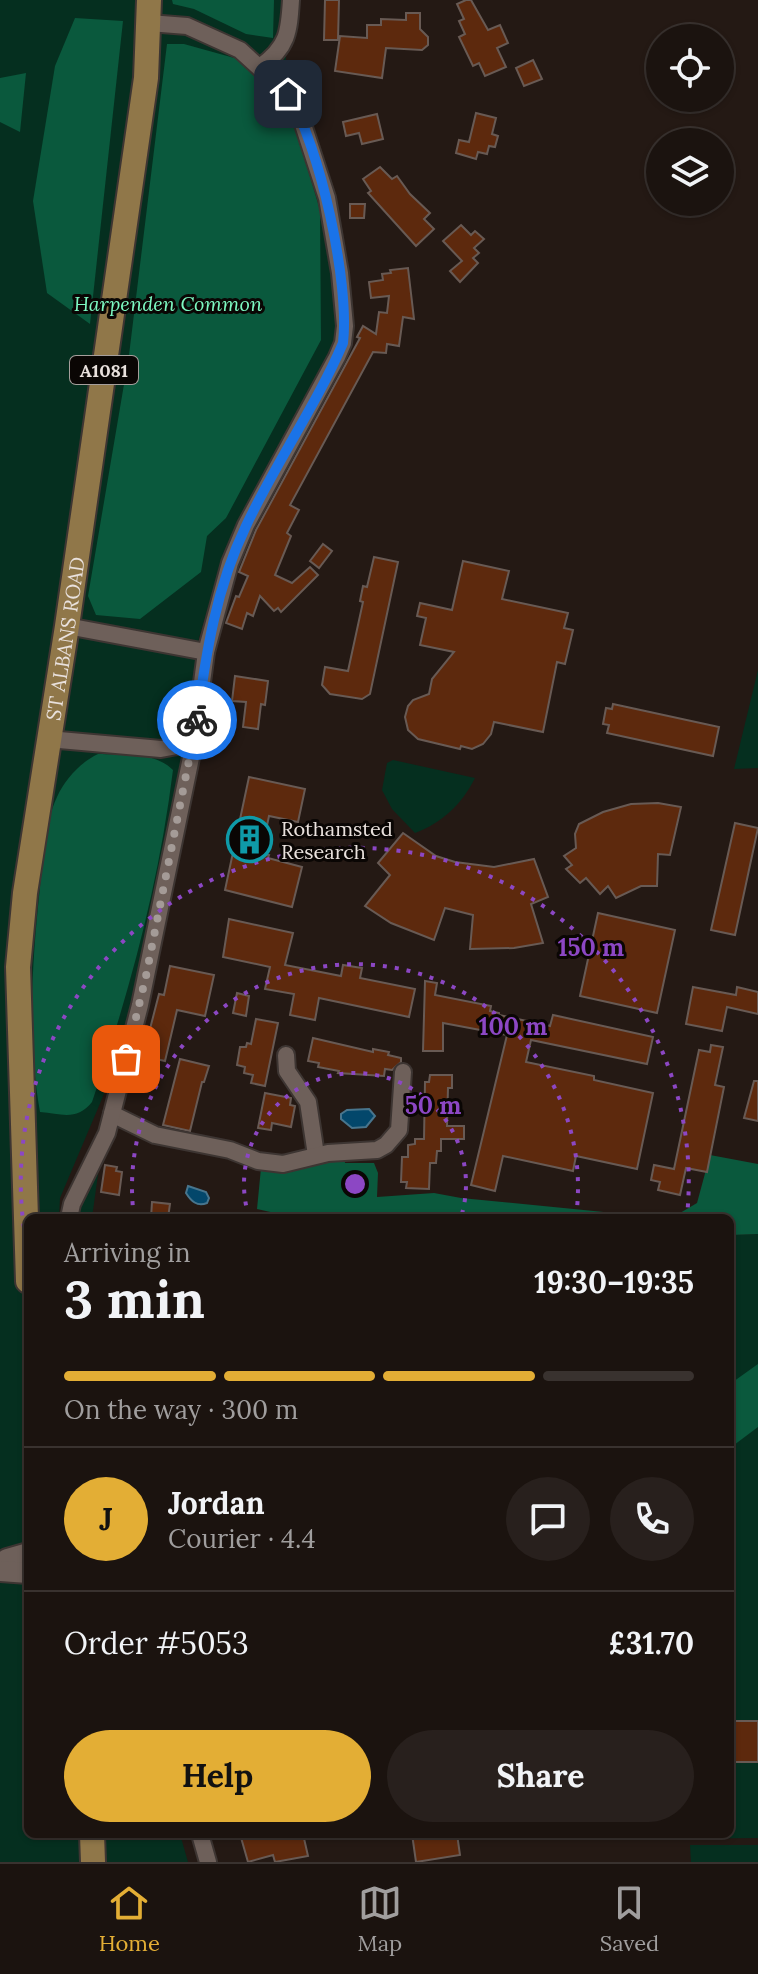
<!DOCTYPE html>
<meta charset="utf-8">
<style>
:root{--surface:#1b130f;--page:#28201d;--text:#f1f3f6;--muted:#a09e9e;--line:#39322f;--accent:#e3ae35}
body{margin:0;font-family:Lora,serif;background:var(--page);color:var(--text);height:100vh;display:flex;flex-direction:column;font-size:30px;white-space:nowrap}
*{box-sizing:border-box;margin:0}
p{font-size:26px;color:var(--muted)}
.icon{flex:none;width:44px;height:44px;fill:none;stroke:currentColor;stroke-width:2;stroke-linecap:round;stroke-linejoin:round}
.map{position:relative;flex:1;overflow:hidden}
.side{position:absolute;left:24px;top:1214px;width:710px;height:624px;display:flex;flex-direction:column;background:var(--surface);border-radius:12px;box-shadow:0 2px 6px #0004,0 0 0 2px var(--line)}
.side>*{flex:none}
.controls{position:absolute;left:646px;top:24px;display:grid;gap:16px}
.controls a{display:grid;place-items:center;width:88px;height:88px;border-radius:50%;background:var(--surface);box-shadow:0 2px 6px #0004,0 0 0 2px var(--line);font-size:40px}
.pin{position:absolute;display:grid;place-items:center;width:68px;height:68px;color:#fff;margin:-34px;border-radius:16px;box-shadow:0 4px 12px #0006}
.courier{position:absolute;display:grid;place-items:center;width:80px;height:80px;margin:-40px;border:6px solid #1a73e8;border-radius:50%;background:#fff;color:#222;box-shadow:0 2px 10px #0007}
.head em{font-style:normal;font-weight:700}
.head div{display:flex;flex-direction:column-reverse}
.head{display:flex;align-items:center;justify-content:space-between;height:136px;padding:0 40px}
h1{font-size:52px;font-weight:700;line-height:60px}
.bar{display:grid;grid-template-columns:repeat(4,1fr);gap:12px 8px;align-content:center;height:96px;padding:0 40px}
.bar i{height:10px;border-radius:6px;background:var(--line)}
.bar .current{background:var(--accent)}
.bar p{grid-column:span 4}
.line{display:flex;align-items:center;gap:20px;padding:0 40px;border-top:2px solid var(--line)}
.line div{flex:1}
.round{display:grid;place-items:center;flex:none;width:84px;height:84px;border-radius:42px;background:var(--page)}
.button{display:flex;gap:16px;margin-top:auto;padding:16px 40px}
.button a{flex:1;height:92px;border-radius:48px;background:var(--accent);color:#111;font-size:32px;font-weight:700;line-height:92px;text-align:center}
.button a+a{background:var(--page);color:var(--text)}
.tab-bar{display:flex;justify-content:space-around;align-items:center;height:112px;border-top:2px solid var(--line);background:var(--surface);font-size:22px;color:var(--muted)}
.tab-bar a{display:grid;justify-items:center;gap:4px}
.tab-bar .current{color:var(--accent)}
.map>svg:first-child{display:block}
.green{fill:#052f1f}
.forest{fill:#0a593d}
.water{fill:#03476b;stroke:#48758d;stroke-width:2}
.building{fill:#5d290d;stroke:#685a54;stroke-width:2}
.lines{fill:none;stroke-linecap:round;stroke-linejoin:round}
.minor-casing{stroke:#3d3532;stroke-width:20}
.tertiary-casing{stroke:#3d3532;stroke-width:24}
.primary-casing{stroke:#3d3532;stroke-width:28}
.minor{stroke:#6e605a;stroke-width:16}
.tertiary{stroke:#6e605a;stroke-width:20}
.primary{stroke:#907749;stroke-width:24}
.done{stroke:#a49b97;stroke-width:8;stroke-dasharray:0 14.4}
.route{stroke:#1a73e8;stroke-width:10}
.ring{fill:none;stroke:#8c47c4;stroke-width:4;stroke-dasharray:4 8}
.labels{text-anchor:middle;dominant-baseline:central;stroke-width:6;stroke-linejoin:round;paint-order:stroke}
.shield{fill:#0a0604;stroke:#a69f9c;stroke-width:2}
.shield-label{font-size:18px;font-weight:bold;fill:#e9e1dd}
.park-label{font-size:20px;font-style:italic;fill:#7df9c2;stroke:#0a0604}
.street-label{font-size:20px;fill:#e9e1dd;stroke:#0a0604}
.poi-label{font-size:20px;fill:#e9e1dd;stroke:#0a0604;text-anchor:start}
.centre{fill:#8c47c4;stroke:#0a0604;stroke-width:4}
.ring-label{font-size:24px;text-anchor:middle;font-weight:bold;fill:#8c47c4;stroke:#0a0604;stroke-width:6;stroke-linejoin:round;paint-order:stroke}
</style>
<div class="map">
<svg width="758" height="1862" viewBox="0 0 758 1862">
<rect width="100%" height="100%" fill="#241914"/>
<!-- green -->
<g class="green">
<polygon points="0,0 286,0 286,71 332,263 338,327 327,363 235,532 215,584 199,638 189,729 145,966 104,1094 60,1198 59,1218 28,1218 28,1834 180,1834 188,1862 0,1862"/>
<polygon points="758,670 758,768 734,769"/>
<path d="M393 760 475 778C462 804 442 823 415 833L392 809 382 790 387 763Z"/>
<polygon points="99,1167 92,1218 75,1218 76,1209"/>
<polygon points="758,1234 758,1838 537,1840 536,1834 730,1834 730,1235"/>
<polygon points="690,1845 758,1845 758,1862 691,1862"/>
</g>
<!-- forest -->
<g class="forest">
<polygon points="172,0 274,0 273,38 246,34 194,9 173,4"/>
<polygon points="75,18 123,21 90,324 47,293 33,201 55,66"/>
<polygon points="167,44 184,44 238,59 288,103 320,210 321,340 226,518 207,536 201,572 140,619 96,615 88,596 129,355"/>
<polygon points="26,73 20,132 0,122 0,78"/>
<path d="M98 754C123 755 154 751 173 770 159 884 129 994 92 1102 77 1121 62 1114 40 1112 27 1038 32 962 40 887 43 857 44 825 57 797 65 779 81 762 98 754Z"/>
<polygon points="710,1155 758,1164 758,1234 730,1235 730,1218 297,1218 257,1209 261,1168 344,1158 345,1163 374,1163 378,1173 377,1197 434,1193 461,1198 624,1214 680,1213 697,1203"/>
<polygon points="758,1364 758,1427 730,1448 730,1384"/>
</g>
<!-- water -->
<g class="water">
<polygon points="369,1109 375,1116 366,1127 352,1128 341,1119 341,1114 347,1110"/>
<path d="M188 1186 206 1192 209 1198 207 1203C197 1207 191 1201 186 1193Z"/>
</g>
<!-- building -->
<g class="building">
<polygon points="325,0 339,0 338,40 324,40"/>
<polygon points="466,0 471,0 488,30 500,25 508,43 497,48 506,67 485,76 479,63 473,66 459,37 465,34 459,21 464,19 457,4"/>
<polygon points="406,13 420,13 420,29 428,37 428,45 422,50 386,48 382,78 335,71 340,36 367,38 367,25 381,25 381,19 406,20"/>
<polygon points="533,60 542,79 524,86 516,68"/>
<polygon points="476,113 496,118 492,134 498,136 495,147 489,146 487,154 478,152 476,159 456,153 459,140 469,142"/>
<polygon points="377,114 383,139 362,144 359,133 346,136 343,122"/>
<polygon points="380,167 392,179 397,176 410,194 430,213 424,219 434,229 416,246 368,193 371,191 363,179"/>
<polygon points="350,204 365,204 364,218 350,218"/>
<polygon points="461,225 471,235 475,231 484,239 474,248 479,253 473,258 478,263 460,282 450,271 462,261 443,241"/>
<polygon points="408,268 414,319 403,317 399,346 387,344 386,353 373,352 290,505 299,510 287,533 291,536 275,575 292,583 310,567 318,575 281,612 278,608 274,611 260,596 253,616 247,613 242,629 226,623 236,596 239,597 248,576 239,572 256,530 360,338 357,337 363,326 376,334 379,312 387,313 389,296 371,298 369,282 383,280 382,274 391,273 390,270"/>
<polygon points="323,544 332,551 319,568 310,561"/>
<polygon points="374,557 398,562 370,694 362,699 330,694 322,685 325,667 348,671 363,602 360,601 363,586 367,587"/>
<polygon points="463,561 509,571 502,599 568,613 564,628 573,630 565,664 557,662 543,732 494,722 491,734 483,744 472,749 461,746 460,749 418,739 408,730 405,717 408,706 413,700 429,694 432,679 454,652 420,645 426,618 417,616 420,603 452,610"/>
<polygon points="235,676 268,681 265,705 261,704 258,729 243,727 246,702 232,701"/>
<polygon points="613,704 719,727 713,756 607,733 609,725 603,724 606,708 612,709"/>
<polygon points="249,777 305,789 298,822 269,816 261,854 269,855 268,858 302,867 292,907 225,890"/>
<polygon points="658,803 681,807 670,855 658,854 657,886 641,886 616,898 608,886 600,894 586,878 580,883 566,869 572,865 564,856 576,848 575,834 579,824 603,812 631,804"/>
<polygon points="735,823 758,828 735,935 711,930"/>
<polygon points="403,833 436,856 455,862 494,867 534,859 548,897 531,904 543,943 514,948 470,949 473,915 445,908 434,940 391,923 365,906 390,875 378,863"/>
<polygon points="598,913 675,930 657,1013 580,996"/>
<polygon points="229,919 293,933 285,965 341,976 343,965 362,968 360,978 415,989 409,1017 319,998 315,1020 290,1015 294,994 265,989 270,967 223,957"/>
<polygon points="170,966 214,975 205,1016 177,1010 165,1061 143,1056 159,994 164,995"/>
<polygon points="425,981 437,983 435,995 491,1006 490,1011 499,1013 499,1015 550,1026 553,1015 653,1037 647,1064 531,1040 526,1062 594,1076 594,1080 653,1093 637,1169 576,1156 573,1171 503,1156 495,1191 471,1185 507,1035 443,1023 443,1051 423,1051"/>
<polygon points="693,987 736,995 737,987 758,992 758,1014 727,1007 722,1031 686,1024"/>
<polygon points="237,993 249,996 246,1016 233,1013"/>
<polygon points="256,1019 278,1023 265,1086 251,1083 253,1075 244,1073 245,1067 237,1065 240,1047 246,1047 247,1043 251,1044"/>
<polygon points="313,1038 373,1052 373,1049 389,1052 388,1055 401,1058 401,1062 392,1070 385,1069 384,1076 338,1073 339,1071 318,1067 319,1063 308,1061"/>
<polygon points="711,1045 723,1047 715,1085 724,1087 707,1172 686,1168 680,1195 658,1190 660,1182 651,1180 654,1165 674,1169 699,1050 710,1052"/>
<polygon points="180,1059 209,1066 204,1082 202,1082 190,1131 163,1125"/>
<polygon points="430,1075 452,1075 452,1088 448,1088 447,1126 464,1126 464,1139 441,1139 441,1151 437,1151 436,1163 430,1163 429,1189 406,1188 407,1182 401,1182 402,1157 408,1157 408,1145 415,1144 415,1139 424,1139 425,1082 429,1082"/>
<polygon points="754,1081 758,1081 758,1121 744,1118"/>
<polygon points="265,1093 291,1098 290,1105 295,1106 291,1127 272,1123 271,1130 258,1128"/>
<polygon points="105,1165 117,1167 116,1171 122,1172 119,1195 101,1192"/>
<polygon points="152,1202 170,1204 168,1218 151,1218"/>
<rect x="730" y="1721" width="28" height="41"/>
<polygon points="240,1834 303,1834 308,1856 275,1862 273,1855 248,1862"/>
<polygon points="412,1834 457,1834 460,1855 416,1862"/>
</g>
<g class="lines">
<defs>
<g id="minor">
<path d="M260 67C288 47 289 32 291 0"/>
<polyline points="67,626 206,652"/>
<polyline points="48,739 161,749 194,743"/>
<polyline points="286,1055 287,1071 308,1102 316,1155"/>
<polyline points="112,1114 155,1135 230,1150 258,1161 283,1164 328,1153 377,1150 386,1145 399,1130 403,1072"/>
<polyline points="69,1218 72,1204 107,1133 140,1005 194,743 206,652 230,563 246,525 337,357 343,343 345,326 340,273 327,198 298,109 288,94 240,50 187,26 149,23"/>
<polyline points="200,1834 208,1862"/>
</g>
<g id="tertiary">
<polyline points="0,1567 7,1559 28,1553"/>
<polyline points="0,1571 28,1573"/>
</g>
<g id="primary">
<path id="s1" d="M28 1281 18 967 25 893 67 626 146 78 149 0"/>
<polyline points="92,1834 93,1862"/>
</g>
</defs>
<!-- minor casing -->
<use href="#minor" class="minor-casing"/>
<!-- tertiary casing -->
<use href="#tertiary" class="tertiary-casing"/>
<!-- primary casing -->
<use href="#primary" class="primary-casing"/>
<!-- minor -->
<use href="#minor" class="minor"/>
<!-- tertiary -->
<use href="#tertiary" class="tertiary"/>
<!-- primary -->
<use href="#primary" class="primary"/>
</g>
<g class="lines">
<!-- done -->
<polyline class="done" points="126,1059 146,976 197,720"/>
<!-- route -->
<path class="route" d="M197 720C206 653 216 588 246 526 275 464 316 406 343 343 350 283 320 146 288 94"/>
</g>
<!-- distance rings -->
<g class="ring">
<path d="M249 1217A111 111 0 1 1 461 1217"/>
<path d="M134 1217A223 223 0 1 1 576 1217"/>
<path d="M28 1251A334 334 0 1 1 687 1216"/>
</g>
<!-- icons -->
<defs>
<symbol id="building-ring" viewBox="-11 -11 22 22"><circle r="9.5" fill="#0a0604" stroke="#0f9aa8" stroke-width="1.5"/><path d="M-4-6H4V6H1V3H-1V6H-4ZM-2.5-4.3h1.7v1.8h-1.7ZM.8-4.3h1.7v1.8H.8ZM-2.5-1h1.7V.8h-1.7ZM.8-1h1.7V.8H.8Z" fill="#0f9aa8"/></symbol>
</defs>
<g fill-rule="evenodd">
<use href="#building-ring" x="224" y="814" width="51" height="51"/>
</g>
<g class="labels">
<!-- shield labels -->
<rect class="shield" x="70" y="356" width="68" height="28" rx="6"/>
<g class="shield-label">
<text x="104" y="370">A1081</text>
</g>
<!-- park labels -->
<g class="park-label">
<text x="168" y="303">Harpenden Common</text>
</g>
<!-- street labels -->
<g class="street-label">
<text stroke="none"><textPath href="#s1" startOffset="646">ST ALBANS ROAD</textPath></text>
</g>
<!-- poi labels -->
<g class="poi-label">
<text x="281" y="828">Rothamsted<tspan x="281" dy="23">Research</tspan></text>
</g>
</g>
<circle cx="355" cy="1184" r="12" class="centre"/>
<g class="ring-label">
<text x="591" y="956">150 m</text>
<text x="513" y="1035">100 m</text>
<text x="433" y="1114">50 m</text>
</g>
</svg>
<div class="controls">
<a><svg class="icon" aria-label="locate" viewBox="0 0 24 24"><circle cx="12" cy="12" r="6"/><path d="M12 2v4M12 18v4M2 12h4M18 12h4"/></svg></a>
<a><svg class="icon" aria-label="layers" viewBox="0 0 24 24"><path d="M12 4l9 5-9 5-9-5zM3 14l9 5 9-5"/></svg></a>
</div>
<div class="pin" style="left:126px;top:1059px;background:#ea580c"><svg class="icon" aria-label="bag" viewBox="0 0 24 24"><path d="M5 8h14l-1 12H6zM9 8a3 3 0 0 1 6 0"/></svg></div>
<div class="pin" style="left:288px;top:94px;background:#1f2937"><svg class="icon" aria-label="home" viewBox="0 0 24 24"><path d="M3 11l9-7 9 7M6 9v11h12V9"/></svg></div>
<div class="courier" style="left:197px;top:720px"><svg class="icon" aria-label="bike" viewBox="0 0 24 24"><circle cx="6" cy="16" r="4"/><circle cx="18" cy="16" r="4"/><path d="M6 16l4-8h5l3 8M10 8l3 8H6M13 5h3"/></svg></div>
<section class="side">
<div class="head"><div><h1>3 min</h1><p>Arriving in</p></div><em>19:30–19:35</em></div>
<div class="bar"><i class="current"></i><i class="current"></i><i class="current"></i><i></i><p>On the way · 300 m</p></div>
<div class="line" style="height:144px"><b class="round" style="background:var(--accent);color:#111">J</b><div><b>Jordan</b><p>Courier · 4.4</p></div><a class="round"><svg class="icon" aria-label="chat" viewBox="0 0 24 24"><path d="M4 5h16v11H9l-5 4z"/></svg></a><a class="round"><svg class="icon" aria-label="phone" viewBox="0 0 24 24"><path d="M5 4h4l2 5-3 2q2 4 5 5l2-3 5 2v4C11 20 4 13 5 4z"/></svg></a></div>
<div class="line" style="height:104px"><div>Order #5053</div><b>£31.70</b></div>
<div class="button"><a>Help</a><a>Share</a></div>
</section>
</div>
<nav class="tab-bar">
<a class="current"><svg class="icon" aria-label="home" viewBox="0 0 24 24"><path d="M3 11l9-7 9 7M6 9v11h12V9"/></svg>Home</a>
<a><svg class="icon" aria-label="map" viewBox="0 0 24 24"><path d="M3 6l6-2 6 2 6-2v14l-6 2-6-2-6 2zM9 4v14M15 6v14"/></svg>Map</a>
<a><svg class="icon" aria-label="saved" viewBox="0 0 24 24"><path d="M7 4h10v16l-5-4-5 4z"/></svg>Saved</a>
</nav>
